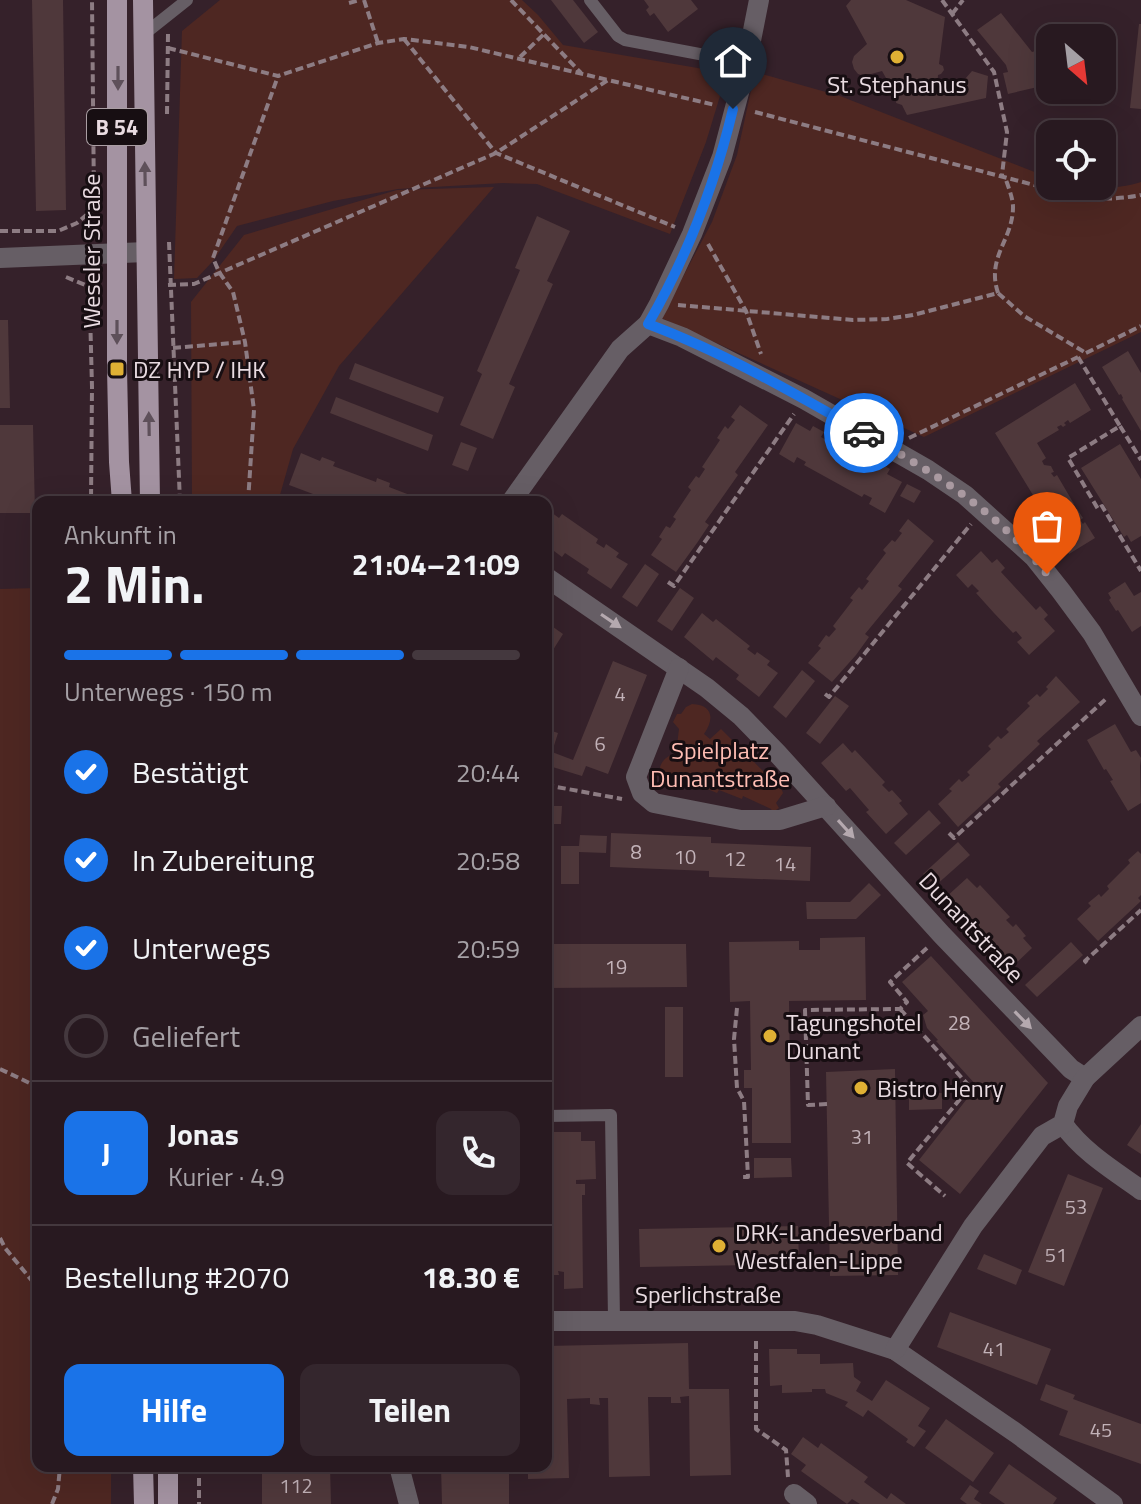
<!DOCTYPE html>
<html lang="de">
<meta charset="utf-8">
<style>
:root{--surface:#281920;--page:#34262d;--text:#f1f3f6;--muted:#a5a0a5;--line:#44383e;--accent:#1a73e8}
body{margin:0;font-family:"Titillium Web",sans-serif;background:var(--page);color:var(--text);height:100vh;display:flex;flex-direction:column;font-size:30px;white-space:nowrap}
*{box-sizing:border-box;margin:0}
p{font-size:26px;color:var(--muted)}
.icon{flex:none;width:44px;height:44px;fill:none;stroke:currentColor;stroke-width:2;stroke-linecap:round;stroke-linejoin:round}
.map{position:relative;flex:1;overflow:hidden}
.drawer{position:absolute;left:32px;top:496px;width:520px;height:976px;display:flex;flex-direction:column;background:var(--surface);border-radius:16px;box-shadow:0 8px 32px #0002,0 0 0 2px var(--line)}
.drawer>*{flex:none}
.needle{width:52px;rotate:152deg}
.buttons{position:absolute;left:1036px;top:24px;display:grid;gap:16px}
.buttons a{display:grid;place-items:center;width:80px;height:80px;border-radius:16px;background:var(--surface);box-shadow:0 8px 32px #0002,0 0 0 2px var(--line);font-size:40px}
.pin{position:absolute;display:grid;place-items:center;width:68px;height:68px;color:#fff;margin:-82px -34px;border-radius:50% 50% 50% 0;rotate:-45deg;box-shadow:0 0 8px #0007}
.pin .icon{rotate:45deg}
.courier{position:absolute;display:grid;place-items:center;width:80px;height:80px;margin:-40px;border:6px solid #1a73e8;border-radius:50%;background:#fff;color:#222;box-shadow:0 2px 10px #0007}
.headline em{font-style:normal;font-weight:700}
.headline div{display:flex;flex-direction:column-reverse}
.headline{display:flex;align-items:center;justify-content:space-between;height:136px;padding:0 32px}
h1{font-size:52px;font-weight:700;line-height:60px}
.bar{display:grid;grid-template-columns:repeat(4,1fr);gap:12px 8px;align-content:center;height:96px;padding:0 32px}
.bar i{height:10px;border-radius:6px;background:var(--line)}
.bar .selected{background:var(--accent)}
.bar p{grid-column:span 4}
.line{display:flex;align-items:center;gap:20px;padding:0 32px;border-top:2px solid var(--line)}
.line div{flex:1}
.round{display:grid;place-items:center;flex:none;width:84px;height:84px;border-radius:16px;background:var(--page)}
ol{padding:0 32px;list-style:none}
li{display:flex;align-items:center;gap:24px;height:88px}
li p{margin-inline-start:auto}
li .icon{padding:8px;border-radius:50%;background:var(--accent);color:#fff;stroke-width:4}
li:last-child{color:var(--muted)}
li i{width:44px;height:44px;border:4px solid var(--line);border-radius:50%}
.button{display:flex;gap:16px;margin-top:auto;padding:16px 32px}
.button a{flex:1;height:92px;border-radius:16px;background:var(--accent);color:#fff;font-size:32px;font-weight:700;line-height:92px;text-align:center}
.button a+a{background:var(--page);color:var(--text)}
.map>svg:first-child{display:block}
.park{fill:#4e2722}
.building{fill:#4f383b}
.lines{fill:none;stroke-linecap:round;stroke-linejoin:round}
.path{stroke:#8d7c83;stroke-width:4;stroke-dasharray:8 4;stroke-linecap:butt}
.service{stroke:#665e65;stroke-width:12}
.minor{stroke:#665e65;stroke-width:20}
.primary{stroke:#a493a2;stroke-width:20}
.oneway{fill:#5e505a}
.oneway2{fill:#b5a9af}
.done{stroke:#aa9aa1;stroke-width:8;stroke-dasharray:0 14.4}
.route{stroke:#1a73e8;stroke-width:10}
.poi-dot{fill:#dfb034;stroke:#170e12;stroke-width:3}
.labels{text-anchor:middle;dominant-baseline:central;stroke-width:6;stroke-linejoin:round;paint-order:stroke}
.number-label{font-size:20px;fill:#c2b2b8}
.shield{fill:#170e12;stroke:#aa9ea3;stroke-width:2}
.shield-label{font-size:22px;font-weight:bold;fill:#e9dbe1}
.poi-label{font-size:24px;fill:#e9dbe1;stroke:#170e12;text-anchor:start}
.street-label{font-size:24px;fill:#e9dbe1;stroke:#170e12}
.park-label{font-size:24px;fill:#ffbdb3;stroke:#170e12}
</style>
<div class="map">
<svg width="1141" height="1504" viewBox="0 0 1141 1504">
<rect width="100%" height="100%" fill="#35212a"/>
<!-- park -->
<g class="park">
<polygon points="220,0 522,0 538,15 563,45 727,73 706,142 670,234 537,184 503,183 398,189 333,201 237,226 213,261 197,278 174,279 182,31"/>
<path d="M755 72 840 96 1050 178V186C1080 186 1112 192 1141 182V332L924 437 661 318 712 222 737 155Z"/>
<polygon points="494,187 339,366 293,449 278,502 192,502 191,302 244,235 397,190"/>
<polygon points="38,588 38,1466 111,1466 111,1504 0,1504 0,589"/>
<path d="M692 704C714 705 714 720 704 734L710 739 721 729 765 773 760 778 764 784 770 781 780 785 783 793 776 803 779 808 773 812 771 809 743 796 742 799 719 790 717 793 690 782 678 788C655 783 653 760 676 753L679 729 673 722 677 714H681L686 707Z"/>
</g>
<!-- building -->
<g class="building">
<polygon points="32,0 63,0 66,210 36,211"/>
<polygon points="551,0 573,0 598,32 584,43"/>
<polygon points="644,0 691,0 698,9 668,32 654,13 650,16 646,10 649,7"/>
<polygon points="851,0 906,0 945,17 939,64 943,66 944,70 941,74 938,75 937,90 952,94 972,71 988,76 986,98 907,115 902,105 896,103 897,97 882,71 864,76 858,74 854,69 852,62 854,56 867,44 846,6"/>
<polygon points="1001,13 1032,52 1043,49 1042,86 1008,94 1003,73 1008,72 1006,65 977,30"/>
<polygon points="1139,24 1141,24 1141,109 1130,108"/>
<polygon points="537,216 570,231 547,281 553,284 509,384 515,387 493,439 460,425 482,374 477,371 520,270 515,268"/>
<polygon points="0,320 8,320 10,408 0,408"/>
<polygon points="1128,351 1141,373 1141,431 1122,399 1123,398 1121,394 1119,395 1102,367"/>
<polygon points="355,363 444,397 438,413 349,379"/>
<polygon points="1075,383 1091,410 1070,423 1068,420 1064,423 1066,425 1063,427 1061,425 1057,427 1059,430 1037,443 1046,458 1042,461 1044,465 1051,466 1054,472 1051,473 1054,477 1057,475 1074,504 1072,506 1074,510 1077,509 1083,518 1080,520 1083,524 1085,522 1095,538 1069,554 995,433"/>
<polygon points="336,397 433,435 428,451 330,413"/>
<polygon points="740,405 768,425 735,472 738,475 705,522 709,525 697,543 676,572 651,555 662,539 659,537 666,526 670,528 676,519 673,517 691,490 688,487 696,476 699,478 705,469 702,467 720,440 717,438 725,426 728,429 735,420 731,417"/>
<polygon points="796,423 810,431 813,426 824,432 821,437 877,468 879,463 890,469 887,474 902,482 885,513 869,504 872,498 864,494 862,497 804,465 806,462 797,457 794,463 779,454"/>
<polygon points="0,425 33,425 35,513 0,513"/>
<polygon points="461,442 477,448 468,471 452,465"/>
<polygon points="1120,444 1141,479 1141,536 1131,542 1127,535 1124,537 1081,468"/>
<polygon points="301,453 320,461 322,457 335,462 333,466 376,482 377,478 390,483 389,487 428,502 335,502 321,497 318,502 316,502 311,499 313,494 289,485"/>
<polygon points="907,484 921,491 914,503 900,496"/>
<polygon points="548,510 559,518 562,514 598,539 596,543 604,548 606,544 619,553 616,557 628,564 611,589 587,573 589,569 565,553 562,557 546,545 546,513"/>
<polygon points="908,519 934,541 898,586 902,589 865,634 869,637 856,655 832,682 808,663 821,648 818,646 826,635 829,637 836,629 833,626 853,600 850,598 859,587 862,590 869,581 866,579 886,553 883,550 892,540 895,542 902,533 899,531"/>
<polygon points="981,551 992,563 997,559 1005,568 1001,572 1036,610 1040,606 1048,615 1044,619 1055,631 1029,655 1017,642 1022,638 1016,631 1013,633 994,613 976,593 979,591 972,584 968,588 956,575"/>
<polygon points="645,564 659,574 637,607 622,597"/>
<polygon points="1125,582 1134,596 1141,592 1141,626 1132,632 1118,610 1116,611 1109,600 1111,598 1108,593"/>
<polygon points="680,588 694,598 672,631 657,621"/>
<polygon points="702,613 713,622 716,619 750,646 747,649 755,655 757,652 770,661 767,665 778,673 759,697 736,679 739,675 716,657 713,661 684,637"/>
<polygon points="546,622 563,634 553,650 546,645"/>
<polygon points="613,661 647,675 608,774 586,766 582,776 546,765 546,729 558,733 552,752 573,760"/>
<polygon points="802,670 815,681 786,718 773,707"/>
<polygon points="1056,676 1080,702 1037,741 1040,744 998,784 1001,787 958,827 938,804 952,791 949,789 959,779 962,782 970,775 967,772 991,749 988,746 998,736 1001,739 1009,732 1006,729 1030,706 1027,703 1037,694 1040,697 1048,689 1046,687"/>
<polygon points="835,696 849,706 820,744 806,733"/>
<polygon points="1115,724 1131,752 1136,750 1141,758 1140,766 1141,803 1128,811 1110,781 1113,780 1106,769 1104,770 1087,740"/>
<polygon points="843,743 852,753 855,750 885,782 882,785 889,792 892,790 902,801 899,803 908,814 886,834 866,812 869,810 850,788 846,791 821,763"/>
<polygon points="552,806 562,806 561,824 551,824"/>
<polygon points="929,810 941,823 906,855 894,843"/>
<polygon points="611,833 711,837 711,843 811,847 810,881 709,877 709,871 610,867"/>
<polygon points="580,835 607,836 606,853 579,852 579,884 561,884 561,846 579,846"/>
<polygon points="958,842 970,855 935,886 923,874"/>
<polygon points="1138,851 1141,854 1141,895 1138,898 1141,901 1098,941 1077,919 1091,906 1088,903 1099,894 1101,897 1109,889 1107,886 1130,863 1128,860"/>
<polygon points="967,878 977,888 980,885 1010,917 1006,920 1013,927 1016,924 1026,936 1023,938 1032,948 1010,969 991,947 994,945 974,923 970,926 945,898"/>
<polygon points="869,883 881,895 856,919 807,919 806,902 850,902"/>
<polygon points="865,937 866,1000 789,1001 791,1143 752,1143 752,1088 744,1088 744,1070 751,1070 750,1001 730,1002 729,942 799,941 799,950 820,950 820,938"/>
<polygon points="1071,942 1083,955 1037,997 1025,985"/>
<polygon points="546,944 686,944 687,987 546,988"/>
<polygon points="931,956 1048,1083 960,1194 919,1160 977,1086 936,1041 938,1040 927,1028 923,1015 928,1011 902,982"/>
<rect x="665" y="1007" width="18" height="70"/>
<polygon points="895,1069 898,1275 830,1276 826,1072"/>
<polygon points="942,1093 942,1109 909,1110 909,1094"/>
<polygon points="1141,1124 1141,1154 1127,1145"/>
<polygon points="546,1132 581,1132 581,1141 595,1141 596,1179 576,1180 576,1184 585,1184 585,1195 582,1195 583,1288 564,1289 564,1272 558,1271 559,1275 546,1275"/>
<polygon points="754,1158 791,1158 792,1177 754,1178"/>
<polygon points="1068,1174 1103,1188 1064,1286 1028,1272"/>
<polygon points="798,1226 799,1264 640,1267 639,1229"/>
<polygon points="984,1254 1022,1270 1016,1285 977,1269"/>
<polygon points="950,1312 1051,1349 1037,1385 937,1347"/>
<polygon points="688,1343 689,1389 729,1389 731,1475 690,1476 689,1396 680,1397 681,1403 671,1403 671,1397 648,1397 650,1476 609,1477 608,1398 599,1398 600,1405 590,1404 590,1398 567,1399 569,1478 528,1479 528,1466 546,1466 546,1346"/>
<polygon points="769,1349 797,1349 797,1354 820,1354 820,1364 853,1363 854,1377 861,1382 856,1391 872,1401 886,1380 930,1408 918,1426 926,1431 914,1447 906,1442 908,1439 868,1410 863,1417 845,1406 848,1402 826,1393 825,1389 812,1389 812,1392 782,1393 782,1385 770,1386"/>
<polygon points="1046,1384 1075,1395 1073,1399 1141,1424 1141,1464 1059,1435 1068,1411 1040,1400"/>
<polygon points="946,1419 994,1453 973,1482 925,1448"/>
<polygon points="803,1437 818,1448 821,1443 868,1477 864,1482 887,1499 891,1493 906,1504 860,1504 852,1499 847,1504 801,1471 806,1465 791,1454"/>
<polygon points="1009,1464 1057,1498 1053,1504 1005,1504 989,1493"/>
<polygon points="262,1466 330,1466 331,1504 262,1504"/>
<polygon points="441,1466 491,1466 491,1469 509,1469 509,1504 442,1504"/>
<polygon points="970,1485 979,1491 974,1499 982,1504 967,1504 960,1499"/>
</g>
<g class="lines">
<!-- path -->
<g class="path">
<polyline points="364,0 378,43"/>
<polyline points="511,0 581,73"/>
<polyline points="942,0 994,72 1007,132 1002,175"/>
<polyline points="349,3 360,0"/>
<polyline points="952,14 963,0"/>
<polyline points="404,39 496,153 675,227"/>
<polyline points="168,48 278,76 378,43 404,39 469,47 608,80"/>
<polyline points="520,57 544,34"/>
<path d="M755 112 1084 198C1104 199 1121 199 1141 195"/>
<polyline points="167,114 168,34"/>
<polyline points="0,231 58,231 77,223 90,212"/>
<polyline points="88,237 87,222 94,203 92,0"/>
<polyline points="169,242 180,502"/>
<polyline points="708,244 746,311 761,354"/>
<polyline points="89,273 92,387 91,502"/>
<polyline points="66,277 90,287 99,287"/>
<polyline points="168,285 194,284 496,153 608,80 715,105"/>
<path d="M998 293C986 257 1013 240 1013 207 1013 198 1008 186 1005 177"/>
<polyline points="678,305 853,320 887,319 913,315 998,293 1024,316 1086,353"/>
<polyline points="173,348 245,342"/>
<polyline points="1086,353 1141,326"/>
<polyline points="1078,357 1120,426 1068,458 1098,509 1102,506 1141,571"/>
<polyline points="1120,426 1141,460"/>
<polyline points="909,438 1078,357"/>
<polyline points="248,502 254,410 245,342 233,292 219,272 213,258 278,76"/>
<polyline points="668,582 674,586 794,414"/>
<polyline points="825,694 829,697 971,524"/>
<polyline points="546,785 622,799"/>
<polyline points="949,833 954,838 1108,697"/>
<polyline points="1087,963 1085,961 1141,910"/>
<polyline points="737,1008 734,1039 737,1088 744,1101 748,1177 742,1177"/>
<polyline points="900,1009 970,1087 907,1163 945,1196"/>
<polyline points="0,1069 38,1087"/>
<polyline points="827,1104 808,1105 805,1010 900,1009 907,1002 890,982 927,948"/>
<polyline points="0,1238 5,1248 38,1288"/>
<polyline points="756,1341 756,1429 786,1450 788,1477"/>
<polyline points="199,1466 199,1504"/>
<polyline points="52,1504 58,1489 60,1466"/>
</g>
<!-- service -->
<g class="service">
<polyline points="590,0 618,36 625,40 747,63"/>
<polyline points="143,35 187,0"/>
<polyline points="546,1116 611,1115 614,1320"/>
</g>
<!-- minor -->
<g class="minor">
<polyline points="0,258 146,252"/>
<polyline points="648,324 682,337 804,399 928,470 965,495 1034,557 1061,591 1092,633 1141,716"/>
<polyline points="511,502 620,349 648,324 659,304 692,234 722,157 746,66 759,0"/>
<polyline points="546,577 707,688 741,716 777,753 942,935 1071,1069 1085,1078"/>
<polyline points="679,668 636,777 642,793 654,803 741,820 780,820 826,806"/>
<path d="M1063 1124C1083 1152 1113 1170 1141 1190"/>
<polyline points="546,1321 795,1321 817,1325 895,1350 1016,1433 1113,1504"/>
<polyline points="895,1350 973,1226 1042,1136 1063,1124 1068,1106 1085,1078 1141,1026"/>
<polyline points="399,1466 409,1504"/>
<polyline points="794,1494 807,1504"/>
</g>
<!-- primary -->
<g class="primary">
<polyline points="117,0 117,369 119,462 122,502"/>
<polyline points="143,0 150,502"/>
<polyline points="143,1466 144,1504"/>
<polyline points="168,1466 168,1504"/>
</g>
</g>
<!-- one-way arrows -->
<defs><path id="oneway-solid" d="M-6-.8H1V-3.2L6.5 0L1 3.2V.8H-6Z" transform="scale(2)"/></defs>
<g class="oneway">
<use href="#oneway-solid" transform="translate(118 78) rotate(90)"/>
<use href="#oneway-solid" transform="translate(145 174) rotate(-91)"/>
<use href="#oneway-solid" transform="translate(117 332) rotate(90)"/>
<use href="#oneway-solid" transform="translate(149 424) rotate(-91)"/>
</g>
<g class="oneway2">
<use href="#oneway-solid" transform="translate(611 621) rotate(34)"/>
<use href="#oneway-solid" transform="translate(846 829) rotate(48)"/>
<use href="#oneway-solid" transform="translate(1023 1020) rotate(46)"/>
</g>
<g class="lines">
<!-- done -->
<path class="done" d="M864 433C934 473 996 510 1047 574"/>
<!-- route -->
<path class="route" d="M733 109C715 184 687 257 648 324 723 352 794 393 864 433"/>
</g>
<!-- markers -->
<g class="poi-dot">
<circle cx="897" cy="57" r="8"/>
<rect x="109" y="361" width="16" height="16" rx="4"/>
<circle cx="770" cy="1036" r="8"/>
<circle cx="861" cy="1088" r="8"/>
<circle cx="719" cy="1246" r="8"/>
</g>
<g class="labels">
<!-- number labels -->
<g class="number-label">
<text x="620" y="693">4</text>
<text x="600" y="743">6</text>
<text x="636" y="851">8</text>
<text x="685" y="856">10</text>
<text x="735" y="858">12</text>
<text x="785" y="863">14</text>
<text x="616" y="966">19</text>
<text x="959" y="1022">28</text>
<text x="862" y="1136">31</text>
<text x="1076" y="1206">53</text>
<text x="1056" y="1254">51</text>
<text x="994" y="1348">41</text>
<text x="1101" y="1429">45</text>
<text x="296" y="1485">112</text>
</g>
<!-- shield labels -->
<rect class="shield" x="87" y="109" width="60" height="36" rx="6"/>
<g class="shield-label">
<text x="117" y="127">B 54</text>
</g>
<!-- poi labels -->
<g class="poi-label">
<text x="897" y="84" text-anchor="middle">St. Stephanus</text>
<text x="133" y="369">DZ HYP / IHK</text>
<text x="786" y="1022">Tagungshotel<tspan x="786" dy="28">Dunant</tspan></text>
<text x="877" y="1088">Bistro Henry</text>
<text x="735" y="1232">DRK-Landesverband<tspan x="735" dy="28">Westfalen-Lippe</tspan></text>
</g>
<!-- street labels -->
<g class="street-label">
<text transform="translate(91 251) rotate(-90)">Weseler Straße</text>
<text transform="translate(972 927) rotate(47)">Dunantstraße</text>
<text x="708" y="1294">Sperlichstraße</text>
</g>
<!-- park labels -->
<g class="park-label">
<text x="720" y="750">Spielplatz<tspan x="720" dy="28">Dunantstraße</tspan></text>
</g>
</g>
</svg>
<div class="buttons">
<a><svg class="needle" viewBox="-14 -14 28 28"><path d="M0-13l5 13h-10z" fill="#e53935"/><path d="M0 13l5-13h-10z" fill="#a5a0a5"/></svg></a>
<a><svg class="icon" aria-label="locate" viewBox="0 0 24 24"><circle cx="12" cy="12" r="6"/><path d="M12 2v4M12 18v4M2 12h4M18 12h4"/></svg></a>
</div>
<div class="pin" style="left:1047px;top:574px;background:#ea580c"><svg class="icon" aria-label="bag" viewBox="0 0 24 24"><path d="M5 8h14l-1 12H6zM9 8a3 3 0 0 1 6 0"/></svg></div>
<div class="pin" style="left:733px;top:109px;background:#1f2937"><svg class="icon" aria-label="home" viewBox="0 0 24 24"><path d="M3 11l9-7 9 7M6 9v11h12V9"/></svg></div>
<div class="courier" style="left:864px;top:433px"><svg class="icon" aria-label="car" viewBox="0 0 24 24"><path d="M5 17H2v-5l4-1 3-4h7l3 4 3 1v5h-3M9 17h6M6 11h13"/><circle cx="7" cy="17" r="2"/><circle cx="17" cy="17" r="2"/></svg></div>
<section class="drawer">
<div class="headline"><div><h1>2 Min.</h1><p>Ankunft in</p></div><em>21:04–21:09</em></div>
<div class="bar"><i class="selected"></i><i class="selected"></i><i class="selected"></i><i></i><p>Unterwegs · 150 m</p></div>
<ol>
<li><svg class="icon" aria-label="check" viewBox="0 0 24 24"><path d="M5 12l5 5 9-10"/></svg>Bestätigt<p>20:44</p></li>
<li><svg class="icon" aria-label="check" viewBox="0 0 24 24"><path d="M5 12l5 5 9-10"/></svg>In Zubereitung<p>20:58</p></li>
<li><svg class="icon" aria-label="check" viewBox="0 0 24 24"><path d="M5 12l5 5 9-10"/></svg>Unterwegs<p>20:59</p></li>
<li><i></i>Geliefert</li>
</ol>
<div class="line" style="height:144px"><b class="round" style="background:var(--accent);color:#fff">J</b><div><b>Jonas</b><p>Kurier · 4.9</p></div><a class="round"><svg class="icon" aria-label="phone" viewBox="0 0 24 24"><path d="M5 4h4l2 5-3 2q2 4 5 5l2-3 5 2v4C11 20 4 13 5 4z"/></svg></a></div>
<div class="line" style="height:104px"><div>Bestellung #2070</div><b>18.30 €</b></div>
<div class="button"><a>Hilfe</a><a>Teilen</a></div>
</section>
</div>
